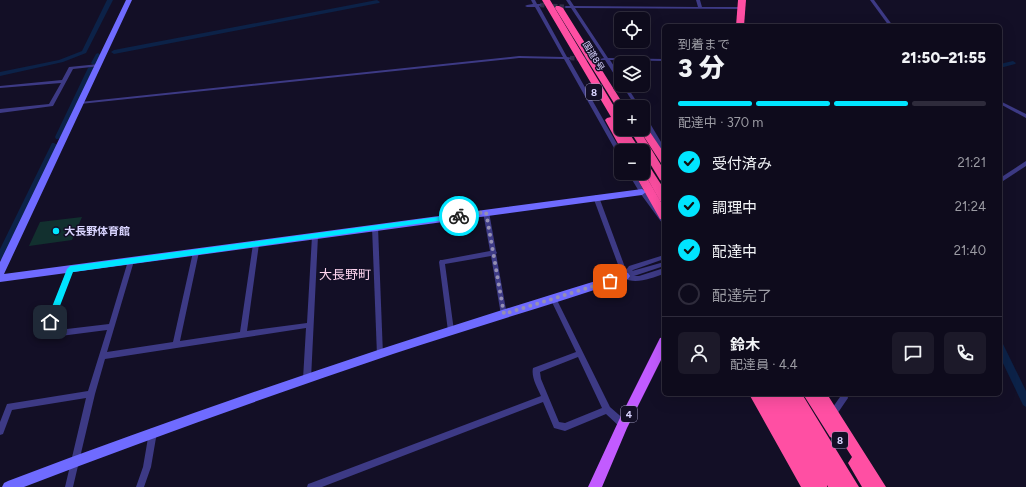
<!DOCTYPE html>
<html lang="ja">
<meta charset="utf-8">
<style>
:root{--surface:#0e0b1c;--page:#1c1929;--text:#f1f3f6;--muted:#9b9ba3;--line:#2e2b3b;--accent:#00e5ff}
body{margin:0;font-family:Figtree,"Noto Sans JP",sans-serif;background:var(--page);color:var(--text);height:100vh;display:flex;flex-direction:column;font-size:15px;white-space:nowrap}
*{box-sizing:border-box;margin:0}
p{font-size:13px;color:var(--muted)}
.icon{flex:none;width:22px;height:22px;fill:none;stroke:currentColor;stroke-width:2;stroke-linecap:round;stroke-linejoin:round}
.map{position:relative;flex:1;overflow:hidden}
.details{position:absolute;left:662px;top:24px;width:340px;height:372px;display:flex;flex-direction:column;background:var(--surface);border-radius:6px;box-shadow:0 4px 16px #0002,0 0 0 1px var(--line)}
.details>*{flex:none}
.controls{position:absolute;left:614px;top:12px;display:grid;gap:8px}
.controls a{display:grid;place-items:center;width:36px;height:36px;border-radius:6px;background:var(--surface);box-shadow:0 4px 16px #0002,0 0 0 1px var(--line);font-size:20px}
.pin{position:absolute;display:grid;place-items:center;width:34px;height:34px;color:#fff;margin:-17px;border-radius:8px;box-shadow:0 2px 6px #0006}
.courier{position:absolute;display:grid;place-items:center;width:40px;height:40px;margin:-20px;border:3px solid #00e5ff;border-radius:50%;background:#fff;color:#222;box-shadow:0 1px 5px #0007}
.head em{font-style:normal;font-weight:800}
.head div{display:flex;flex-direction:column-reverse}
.head{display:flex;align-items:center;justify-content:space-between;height:68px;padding:0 16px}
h1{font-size:26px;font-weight:800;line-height:30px}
.bar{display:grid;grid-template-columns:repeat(4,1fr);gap:6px 4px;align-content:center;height:48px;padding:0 16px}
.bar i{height:5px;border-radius:3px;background:var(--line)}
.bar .selected{background:var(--accent)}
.bar p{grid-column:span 4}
.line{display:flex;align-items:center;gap:10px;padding:0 16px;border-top:1px solid var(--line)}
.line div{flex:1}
.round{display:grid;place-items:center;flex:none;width:42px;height:42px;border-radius:6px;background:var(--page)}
ol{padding:0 16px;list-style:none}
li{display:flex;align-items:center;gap:12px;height:44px}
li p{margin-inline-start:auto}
li .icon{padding:4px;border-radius:50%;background:var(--accent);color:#111;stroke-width:4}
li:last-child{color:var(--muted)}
li i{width:22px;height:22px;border:2px solid var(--line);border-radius:50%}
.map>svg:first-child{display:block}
.green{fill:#12302f}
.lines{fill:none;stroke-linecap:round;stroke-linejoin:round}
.canal{fill:#0c2248;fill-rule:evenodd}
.street-tunnel{stroke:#312d47;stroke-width:4.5;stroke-dasharray:4.5 2;stroke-linecap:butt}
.street{fill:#3d3a85;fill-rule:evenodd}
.secondary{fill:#6f6bff;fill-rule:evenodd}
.primary{fill:#c25bff;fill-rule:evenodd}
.highway{fill:#ff4fa3;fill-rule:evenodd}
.route{fill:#00e5ff}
.done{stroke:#948fb3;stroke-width:4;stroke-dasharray:0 7.2}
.poi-dot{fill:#00e5ff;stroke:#130f26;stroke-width:1.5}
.labels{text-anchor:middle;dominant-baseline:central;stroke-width:3;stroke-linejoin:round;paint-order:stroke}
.far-street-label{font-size:9px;fill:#d9d4ff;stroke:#130f26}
.shield{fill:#130f26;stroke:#9e99be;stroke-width:1}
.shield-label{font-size:10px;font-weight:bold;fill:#d9d4ff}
.poi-label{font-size:11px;font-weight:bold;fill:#d9d4ff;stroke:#130f26;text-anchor:start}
.quarter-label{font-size:13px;fill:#ffd6f0;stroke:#130f26}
</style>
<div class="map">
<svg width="1026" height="487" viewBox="0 0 1026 487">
<rect width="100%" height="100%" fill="#130f26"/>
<!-- green -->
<polygon class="green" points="82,217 72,240 29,246 40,222"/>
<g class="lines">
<!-- canal -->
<g class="canal">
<polygon points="107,0 113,0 86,53 63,62 0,76 0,72 59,60 82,51"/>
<polygon points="377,0 380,2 379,3 114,54 111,52 114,50"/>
<polygon points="98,53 101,55 96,64 94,65 92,64 91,63 96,54"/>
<polygon points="1013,61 1016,63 1015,64 1000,68 1000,64"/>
<polygon points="91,66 94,68 61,137 58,139 56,139 55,137 88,68"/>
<polygon points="52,143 54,143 57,145 4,257 3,259 0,260 0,249"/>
<polygon points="1000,343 1003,344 1026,391 1026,407 1023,405 1000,357"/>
</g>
<!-- street-tunnel -->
<g class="street-tunnel">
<polyline points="540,5 566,7"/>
<polyline points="570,58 602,59"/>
</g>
<!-- street -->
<g class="street">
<polygon points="531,0 535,0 537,4 540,4 542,5 539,6 567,57 572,58 569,59 621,151 621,157 618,155 564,59 519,58 80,104 78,103 80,102 519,56 563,57 535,7 527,7 525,6 527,5 533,4"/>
<polygon points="566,0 570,0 574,6 698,7 696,0 700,0 702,7 742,7 744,8 742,9 575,8 608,58 664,59 664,61 610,60 621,77 621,82 619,82 605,60 600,60 600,59 604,58 571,8 566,8 564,7 566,6 570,6"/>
<polygon points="870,0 874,0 893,26 889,26"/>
<polygon points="99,64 101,64 101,66 73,69 53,106 0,113 0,109 49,104 61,83 0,88 0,86 62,80 69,67"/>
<polygon points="622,85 626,85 640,107 636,107"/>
<polygon points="1000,101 1026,114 1026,118 1000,104"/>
<polygon points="643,114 645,115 664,147 664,153 662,152 643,120"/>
<polygon points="1026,161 1026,166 1000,183 1000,178"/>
<polygon points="628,173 634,173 644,191 664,217 664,223 662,223 640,193"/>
<path d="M596 195 599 197 626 270 629 266 664 255V259L633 270 632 271 664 262V266L634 276H639L664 268V274C651 278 636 285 623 278L593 197Z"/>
<polygon points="484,210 486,210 489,212 496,251 497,253 496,254 507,315 506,317 504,318 502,317 501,315 491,256 445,264 454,331 453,333 451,334 449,333 448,331 439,262 440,260 442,260 490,251 483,212"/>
<polygon points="373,225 375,225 378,227 383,355 382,357 380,358 378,357 377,355 372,227"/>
<polygon points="313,234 317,234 318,236 311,379 310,381 307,382 304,381 303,379 306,328 105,359 95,394 73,487 65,487 86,398 12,410 3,434 0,435 0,422 7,404 88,391 107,330 45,338 43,337 42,335 68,267 72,267 73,269 50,331 109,324 128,261 129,259 133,259 134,261 107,352 173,342 193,252 194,250 198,250 199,252 180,341 240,332 253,244 254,242 258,242 259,244 247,331 307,323 312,236"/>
<path d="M553 295 555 296 610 407 626 421 627 424 626 427 623 428 620 427 606 414 565 431 554 428 543 402 322 487H307L308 484 311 483 541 396C537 387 531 377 533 368L576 352 550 298 551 296ZM578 357 602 408 565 423 559 422 541 379 540 372Z"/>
<polygon points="839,394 847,394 848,398 835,417 832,418 829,417 828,414 840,397"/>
<polygon points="153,428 156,429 157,432 151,467 144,487 136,487 143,467 149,432 150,429"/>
</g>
<!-- secondary -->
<g class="secondary">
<polygon points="126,0 132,0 4,274 642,189 646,192 642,195 0,282 0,262"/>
<path d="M625 272 628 273 630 276 628 279C550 305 471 328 393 354 269 396 146 440 24 487H2L4 483 8 481C211 404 417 335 625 272Z"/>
</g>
<!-- primary -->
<polygon class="primary" points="664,337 664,354 627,428 602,487 588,487 619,420 660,338"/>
<!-- highway -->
<g class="highway">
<polygon points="542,0 550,0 621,118 621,129 619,129 622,134 626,132 629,133 641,151 622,151 605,120 607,118 611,117"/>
<polygon points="738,0 746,0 744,26 736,26"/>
<polygon points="556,6 559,6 563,8 625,107 621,107 621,111 617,108 555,8"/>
<polygon points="643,125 646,126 664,153 664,164 661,163 639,129 643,129"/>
<polygon points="629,129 639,129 664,170 664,182 660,180"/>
<polygon points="643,160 646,161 664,189 664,202 660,201 643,171"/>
<polygon points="643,171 664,207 664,220 660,219 634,173 643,173"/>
<polygon points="749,394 802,394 859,487 828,487 827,485 827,487 801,487"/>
<polygon points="803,394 827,394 886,487 862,487 848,463 852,457 839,437 835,439 830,437"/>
</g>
</g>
<!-- route -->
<polygon class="route" points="459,214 462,216 459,218 73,272 53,324 50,325 46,322 67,269 70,266"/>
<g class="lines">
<!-- done -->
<polyline class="done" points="459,216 486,212 504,314 610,281"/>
</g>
<!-- markers -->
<circle class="poi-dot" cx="56" cy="231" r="4"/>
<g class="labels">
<!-- far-street labels -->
<g class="far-street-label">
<text transform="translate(594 56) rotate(59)">国道8号</text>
</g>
<!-- shield labels -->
<g class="shield">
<rect x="586" y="84" width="16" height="16" rx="3"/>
<rect x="621" y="406" width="16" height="16" rx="3"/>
<rect x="832" y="432" width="16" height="16" rx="3"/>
</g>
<g class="shield-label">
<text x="594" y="92">8</text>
<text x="629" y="414">4</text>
<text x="840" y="440">8</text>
</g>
<!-- poi labels -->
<g class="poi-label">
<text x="64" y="231">大長野体育館</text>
</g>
<!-- quarter labels -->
<g class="quarter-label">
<text x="345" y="274">大長野町</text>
</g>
</g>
</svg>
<div class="controls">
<a><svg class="icon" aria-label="locate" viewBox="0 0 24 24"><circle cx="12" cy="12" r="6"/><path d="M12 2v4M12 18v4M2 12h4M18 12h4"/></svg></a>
<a><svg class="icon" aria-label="layers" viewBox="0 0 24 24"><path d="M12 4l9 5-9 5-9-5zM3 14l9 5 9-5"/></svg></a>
<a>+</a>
<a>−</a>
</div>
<div class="pin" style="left:610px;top:281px;background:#ea580c"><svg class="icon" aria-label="bag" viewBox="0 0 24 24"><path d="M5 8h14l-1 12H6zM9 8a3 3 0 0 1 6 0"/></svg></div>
<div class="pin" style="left:50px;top:322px;background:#1f2937"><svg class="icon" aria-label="home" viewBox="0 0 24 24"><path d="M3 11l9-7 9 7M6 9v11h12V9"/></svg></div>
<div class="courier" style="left:459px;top:216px"><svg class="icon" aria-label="bike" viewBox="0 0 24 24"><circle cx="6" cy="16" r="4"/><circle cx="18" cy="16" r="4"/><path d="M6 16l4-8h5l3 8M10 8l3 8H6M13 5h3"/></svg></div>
<section class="details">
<div class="head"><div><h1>3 分</h1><p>到着まで</p></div><em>21:50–21:55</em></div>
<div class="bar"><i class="selected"></i><i class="selected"></i><i class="selected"></i><i></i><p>配達中 · 370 m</p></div>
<ol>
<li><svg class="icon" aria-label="check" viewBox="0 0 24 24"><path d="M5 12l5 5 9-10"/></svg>受付済み<p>21:21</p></li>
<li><svg class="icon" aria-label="check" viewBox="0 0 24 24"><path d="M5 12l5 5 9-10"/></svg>調理中<p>21:24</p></li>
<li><svg class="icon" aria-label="check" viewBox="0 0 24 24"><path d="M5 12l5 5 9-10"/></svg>配達中<p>21:40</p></li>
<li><i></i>配達完了</li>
</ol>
<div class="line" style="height:72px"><a class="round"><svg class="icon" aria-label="person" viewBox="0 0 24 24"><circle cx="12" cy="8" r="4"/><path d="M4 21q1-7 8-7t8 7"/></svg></a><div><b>鈴木</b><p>配達員 · 4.4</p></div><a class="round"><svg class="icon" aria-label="chat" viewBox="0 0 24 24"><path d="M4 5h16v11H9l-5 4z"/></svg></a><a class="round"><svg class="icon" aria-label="phone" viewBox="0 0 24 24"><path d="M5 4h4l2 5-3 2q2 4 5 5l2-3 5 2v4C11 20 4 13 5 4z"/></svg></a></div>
</section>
</div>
